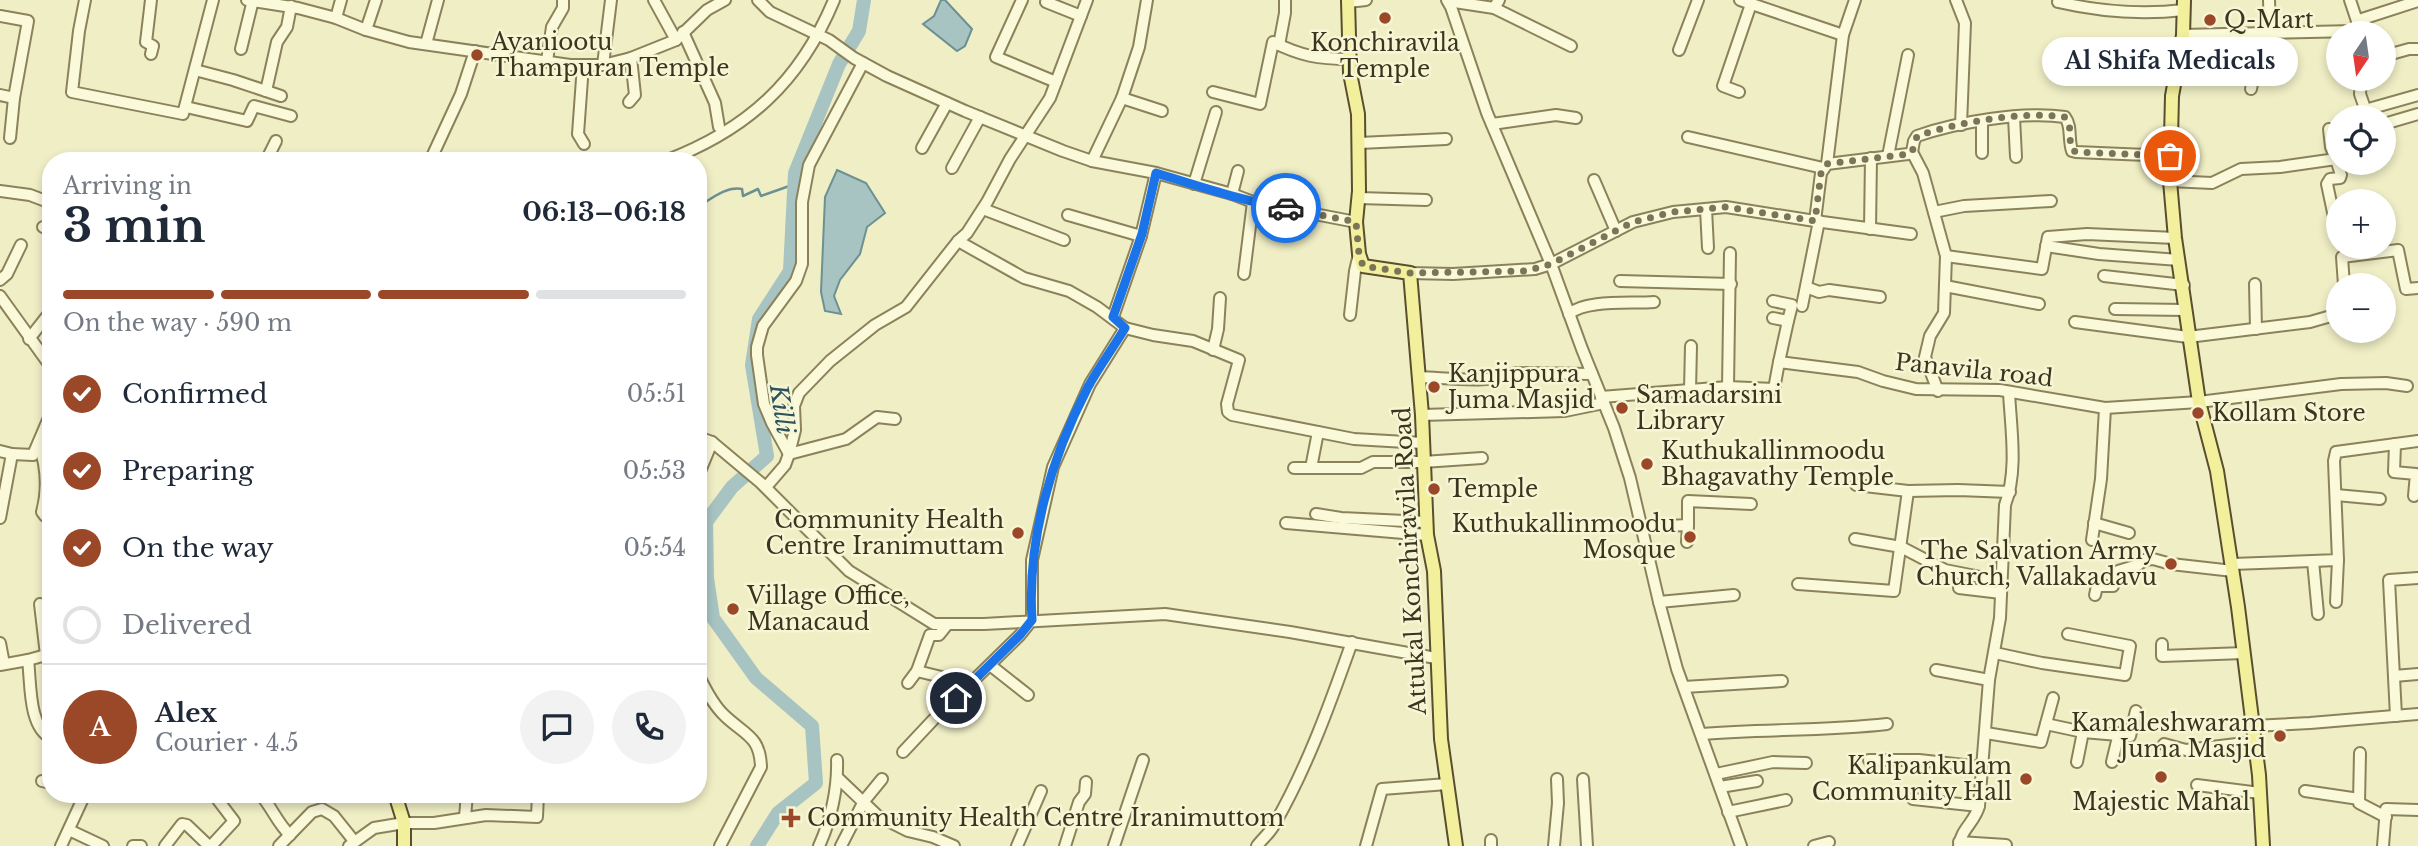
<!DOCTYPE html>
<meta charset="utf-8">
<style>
:root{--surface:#fff;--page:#f2f2f3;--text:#1f2937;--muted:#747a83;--line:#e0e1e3;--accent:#9b4829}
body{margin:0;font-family:"Libre Baskerville",serif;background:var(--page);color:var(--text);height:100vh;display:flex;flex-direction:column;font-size:26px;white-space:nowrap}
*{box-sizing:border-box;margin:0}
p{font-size:23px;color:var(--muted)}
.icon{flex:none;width:38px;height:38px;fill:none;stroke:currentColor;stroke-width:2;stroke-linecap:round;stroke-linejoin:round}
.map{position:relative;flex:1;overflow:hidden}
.drawer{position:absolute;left:42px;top:152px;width:665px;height:651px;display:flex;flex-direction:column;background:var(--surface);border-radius:28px;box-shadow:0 4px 10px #0003}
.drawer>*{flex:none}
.needle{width:46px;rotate:193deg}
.controls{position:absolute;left:2326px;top:21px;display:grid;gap:14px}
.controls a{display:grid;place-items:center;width:70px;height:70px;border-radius:50%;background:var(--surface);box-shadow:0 4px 10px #0003;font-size:35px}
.pin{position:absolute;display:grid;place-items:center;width:60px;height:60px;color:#fff;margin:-30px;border:4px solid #fff;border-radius:50%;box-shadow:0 2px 7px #0007}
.courier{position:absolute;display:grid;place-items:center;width:70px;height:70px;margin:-35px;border:5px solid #1a73e8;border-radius:50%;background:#fff;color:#222;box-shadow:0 2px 9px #0007}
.bubble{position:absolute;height:49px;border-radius:24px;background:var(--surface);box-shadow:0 4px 10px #0003;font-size:23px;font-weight:800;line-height:49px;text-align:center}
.overview em{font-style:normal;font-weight:800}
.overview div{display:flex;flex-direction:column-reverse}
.overview{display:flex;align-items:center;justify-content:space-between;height:119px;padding:0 21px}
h1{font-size:46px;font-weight:800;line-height:52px}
.bar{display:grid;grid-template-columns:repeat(4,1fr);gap:10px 7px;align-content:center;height:84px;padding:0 21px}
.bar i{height:9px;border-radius:5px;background:var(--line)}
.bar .on{background:var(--accent)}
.bar p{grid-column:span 4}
.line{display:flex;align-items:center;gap:18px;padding:0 21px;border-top:2px solid var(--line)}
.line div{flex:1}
.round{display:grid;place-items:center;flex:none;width:74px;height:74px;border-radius:37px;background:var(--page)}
ol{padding:0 21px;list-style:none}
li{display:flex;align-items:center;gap:21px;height:77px}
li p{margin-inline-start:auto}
li .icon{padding:7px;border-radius:50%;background:var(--accent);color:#fff;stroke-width:4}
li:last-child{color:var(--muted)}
li i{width:38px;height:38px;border:4px solid var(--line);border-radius:50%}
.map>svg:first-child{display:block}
.water{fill:#a7c3c2;stroke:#6d9091;stroke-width:2}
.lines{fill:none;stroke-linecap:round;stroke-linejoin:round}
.stream{stroke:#6d9091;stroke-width:2.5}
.river{stroke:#a7c3c2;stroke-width:14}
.minor-casing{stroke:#8b825b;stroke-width:14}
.major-casing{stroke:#594e2f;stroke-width:16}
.minor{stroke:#faf9d9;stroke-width:10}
.major{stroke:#f3f09d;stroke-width:12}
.done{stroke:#7a7559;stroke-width:7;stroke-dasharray:0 12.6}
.route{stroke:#1a73e8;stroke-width:9}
.poi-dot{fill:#9b4829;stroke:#f6f6d5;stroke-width:2.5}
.labels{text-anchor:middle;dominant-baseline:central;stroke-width:5;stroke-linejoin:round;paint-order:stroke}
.poi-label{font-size:23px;fill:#3b341f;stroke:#f6f6d5;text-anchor:start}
.street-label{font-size:23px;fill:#3b341f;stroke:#f6f6d5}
.water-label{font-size:24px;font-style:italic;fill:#2e515b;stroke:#f6f6d5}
</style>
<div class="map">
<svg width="2418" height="846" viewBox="0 0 2418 846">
<rect width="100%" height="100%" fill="#efeec5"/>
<!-- water -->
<g class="water">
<polygon points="941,0 945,0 972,29 965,46 957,51 923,24 934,16"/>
<polygon points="837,170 866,183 885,213 867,227 860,254 840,280 834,296 841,314 825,311 821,292 825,197"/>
</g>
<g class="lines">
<!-- stream -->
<path class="stream" d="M698 207C711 199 726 186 742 189L743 196 758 189 761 196 795 184"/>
<!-- river -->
<polyline class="river" points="757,846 778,813 816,783 812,726 756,678 713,618 707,578 706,522 732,487 767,456 752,365 759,319 790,271 795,173 839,64 859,31 864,0"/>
<defs>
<g id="minor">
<polyline points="85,0 79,31 72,92 183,114 213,0"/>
<polyline points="151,0 146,42 153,46 151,54"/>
<polyline points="247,0 298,8 336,18 366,30 409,42 570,65 603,65 631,58 676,40 707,10 725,0"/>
<polyline points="654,0 676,40"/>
<polyline points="758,0 770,12 829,40 854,58 887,76 965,111 1063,151 1092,161 1156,173 1232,194 1253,202 1356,222"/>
<polyline points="1022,0 996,57 1056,82"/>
<polyline points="1447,0 1451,7 1487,113 1551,264 1582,349 1614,428 1630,478 1659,602 1677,669 1741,846"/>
<polyline points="1740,0 1843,35 1827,164"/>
<polyline points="1956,0 1965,23 1961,125"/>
<path d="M2059 0 2058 2C2101 12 2140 15 2184 10"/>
<polyline points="2269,0 2270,34"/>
<polyline points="2350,0 2357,21"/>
<polyline points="1448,1 1494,8 1499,0"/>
<polyline points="1046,2 1081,16"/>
<polyline points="1348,2 1366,0"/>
<polyline points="1494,8 1571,46"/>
<polyline points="0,16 28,21 14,98 10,138"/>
<polyline points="336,18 341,0"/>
<polyline points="366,30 376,0"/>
<polyline points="683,32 715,103 719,127"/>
<polyline points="1843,35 1855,0"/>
<polyline points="2183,35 2355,31 2358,28 2357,23 2359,20 2418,1"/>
<polyline points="426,44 438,0"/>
<polyline points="1279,45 1285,13 1285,0"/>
<polyline points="241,49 253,0"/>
<polyline points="1679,50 1698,0"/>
<polyline points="2384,56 2409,49 2418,49"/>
<polyline points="547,61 552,27 563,8 563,0"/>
<polyline points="863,63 809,165 802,202 802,264 796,281 763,326 757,347 757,355 764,404 772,423 789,454 846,439 877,417 895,419"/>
<polyline points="583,65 578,134 584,144"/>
<polyline points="603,65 611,0"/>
<polyline points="195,70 233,80 281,96"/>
<polyline points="2361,79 2360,94 2368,117"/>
<polyline points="2251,89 2262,34"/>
<polyline points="266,91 277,42 287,27 291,6"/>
<path d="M1213 92 1260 104 1273 42C1301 56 1318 59 1350 59"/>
<polyline points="1739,92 1723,86 1751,4"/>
<polyline points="0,95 14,98"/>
<polyline points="1122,98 1162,111"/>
<polyline points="629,102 635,95 631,58"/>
<polyline points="186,107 247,121 254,106 291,116"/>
<polyline points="2365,110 2418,95"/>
<polyline points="2014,117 2016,157"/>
<polyline points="1982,121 1982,153"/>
<polyline points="1492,124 1556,115 1576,118"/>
<polyline points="2384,124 2418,114"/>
<polyline points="2329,129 2331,147 2336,159 2338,158"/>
<polyline points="1688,137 1823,168"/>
<polyline points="1359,143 1446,139"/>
<polyline points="922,148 947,103"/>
<polyline points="1912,152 1923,173 1946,256 1944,313 1930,336 1925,357 1938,391"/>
<polyline points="1888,156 1908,55"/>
<polyline points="266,161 276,141"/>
<polyline points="430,161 461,94 475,51"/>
<path d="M665 161C747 130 800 82 834 0"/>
<polyline points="1092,161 1122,98 1139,47 1147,0"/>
<polyline points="952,168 980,117"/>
<polyline points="1594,180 1616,231"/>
<polyline points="2170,181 2212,183 2241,169 2280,167 2336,159 2341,175 2340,178 2330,179 2327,184 2338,236"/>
<polyline points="1194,184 1216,112"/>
<polyline points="0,191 30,195 51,203"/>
<polyline points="1232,194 1238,171"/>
<polyline points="1359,198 1426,200"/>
<polyline points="983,209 1064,240"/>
<polyline points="1706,209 1708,248"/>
<polyline points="1934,212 1964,206 2051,201"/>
<polyline points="1068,215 1141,236"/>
<polyline points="1815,221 1911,234"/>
<polyline points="43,227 51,230"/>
<polyline points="1870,229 1871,158"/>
<polyline points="958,241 1024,278 1069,291 1097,307 1125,328 1153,335 1193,341 1239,360 1227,404 1228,412 1232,415 1354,439 1423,443"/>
<polyline points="2046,246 2099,254 2179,260"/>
<polyline points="1946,256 2042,269 2048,237 2087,234 2175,238"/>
<path d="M1410 273 1453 274 1535 269 1551 264 1633 222 1673 212 1726 207 1815 221 1821 173 1827 164 1908 154 1912 152 1914 141 1917 136C1957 122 2023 111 2065 117 2072 126 2068 139 2072 151L2076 152 2170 156"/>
<polyline points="1244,274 1253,202"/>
<polyline points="2104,276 2184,285"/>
<polyline points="0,280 7,274 21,245"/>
<polyline points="1620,281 1731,284"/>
<polyline points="2255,284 2256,329"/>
<polyline points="2344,285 2342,257 2398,250 2406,289 2418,288"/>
<polyline points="1945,286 2039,304"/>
<polyline points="1806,287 1819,292 1829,290 1880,297"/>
<polyline points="0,296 51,367"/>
<polyline points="1773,301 1792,305 1788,321"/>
<polyline points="1802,306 1819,221"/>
<polyline points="2115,309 2185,310"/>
<path d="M1569 314C1586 299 1631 304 1654 302"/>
<polyline points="1350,315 1355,271 1359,254"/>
<polyline points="1113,317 1141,236 1156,173"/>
<polyline points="1773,318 1788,321 1779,362"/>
<polyline points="2075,322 2188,337 2310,322 2338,314"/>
<polyline points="29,339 51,311"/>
<polyline points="1213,350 1218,329 1220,298"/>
<path d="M1420 377C1450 378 1487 384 1516 373L1592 374"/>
<polyline points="1728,387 1730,253"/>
<polyline points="1690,390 1691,346"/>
<polyline points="1601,397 1728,387 1774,389 1779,362 1858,372 1883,381 1916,389 2000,390 2105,408 2199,402 2341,384 2386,383 2407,386"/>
<polyline points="1422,415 1565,411 1604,403"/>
<polyline points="698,437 712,442 761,483 849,571 934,624 984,624 1165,614 1290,632 1436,658"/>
<path d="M39 444C46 465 48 490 42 512L45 516 51 517"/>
<polyline points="2395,444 2394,472 2416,474 2414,496"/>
<polyline points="0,451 12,454 33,455 51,413"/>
<polyline points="1294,468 1361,468 1373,462 1423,462 1482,458"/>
<polyline points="1311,468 1318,432"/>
<polyline points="698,476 712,442"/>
<polyline points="1856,485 1908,491 1958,490 2010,492"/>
<polyline points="766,487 785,465 789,454 795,430 794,406 799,393 830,361 875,325 906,307 958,241 967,233 987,202 1010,159 1050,98 1087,0"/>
<polyline points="2336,495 2380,499"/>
<polyline points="1316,514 1341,518 1426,522"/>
<polyline points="0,518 12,454"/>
<polyline points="1286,523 1427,535"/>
<polyline points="2094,523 2129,533"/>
<polyline points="1642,527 1688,525 1688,501 1751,504"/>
<polyline points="1855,539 1901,547 1945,570 2001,581"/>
<polyline points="2092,540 2101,479 2105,408"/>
<polyline points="1687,542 1688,525"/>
<polyline points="2313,561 2318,614"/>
<polyline points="2232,564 2338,560 2334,461 2336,452 2418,441"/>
<polyline points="1798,584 1894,591 1908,491"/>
<polyline points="1959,588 2001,593"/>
<polyline points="2095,595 2097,586 2113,586 2118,571 2138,565 2144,560 2153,559 2171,564 2233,571"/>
<polyline points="1659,602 1734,595"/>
<polyline points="2336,602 2338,560"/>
<path d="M40 604 46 655 28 660C31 682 28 727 51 738"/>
<polyline points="0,643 4,664"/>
<polyline points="2162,644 2162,656 2244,653"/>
<polyline points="1995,653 2042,663 2125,675 2130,646 2068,634"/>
<polyline points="0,665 28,660"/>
<polyline points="990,665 1028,695"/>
<polyline points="1936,670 1989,680"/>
<polyline points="917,671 970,684"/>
<path d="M698 674C705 689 713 705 725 716 745 735 760 736 761 767L720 846"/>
<polyline points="2394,676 2418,674"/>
<polyline points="908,683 917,671 930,635 939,635 947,625"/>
<polyline points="1684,687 1782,681"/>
<polyline points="2396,716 2389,580 2418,578"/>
<polyline points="2046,724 2083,732 2130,736 2136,711"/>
<polyline points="2253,726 2310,723 2418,714"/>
<polyline points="1986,733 2041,742 2053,698"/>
<path d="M1702 734C1764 729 1826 731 1887 724"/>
<polyline points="2164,744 2186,750 2254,742"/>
<polyline points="903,752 933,720 1020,635 1032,620 1032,560 1053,467 1090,384 1125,328"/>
<polyline points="2360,753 2359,803 2386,817"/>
<polyline points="1869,760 1919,760 1982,767"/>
<polyline points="2077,762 2083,732"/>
<polyline points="2112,762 2119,733"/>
<polyline points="1716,774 1773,762 1806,763"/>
<polyline points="838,778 878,816 908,831 933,837 954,846"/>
<polyline points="1583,779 1587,846"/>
<polyline points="42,781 51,783"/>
<polyline points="2197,785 2260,793"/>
<polyline points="1720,787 1757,781"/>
<polyline points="2305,791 2359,799"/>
<path d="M260 794C272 807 277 823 290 835"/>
<polyline points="1913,799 1979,806"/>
<polyline points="1728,812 1786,800"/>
<polyline points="465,817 467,794"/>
<polyline points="69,830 103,846"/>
<polyline points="1959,842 2006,845"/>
<polyline points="61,846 85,794"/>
<polyline points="133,846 141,846"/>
<polyline points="165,846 182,824 187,825 209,846"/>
<polyline points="211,846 234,821 218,800"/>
<polyline points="279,846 312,812 322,809 334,816 354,841"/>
<polyline points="349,846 374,828 404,823 434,823 486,815 537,817 538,794"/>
<path d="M819 846C831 820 838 788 837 760"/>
<polyline points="841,846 864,801 882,779"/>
<polyline points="1017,846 1041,791"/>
<polyline points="1065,846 1079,802 1085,794 1086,782"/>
<polyline points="1114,846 1143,760"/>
<path d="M1257 846C1262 839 1270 833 1274 825 1307 768 1330 704 1352 642"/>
<polyline points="1366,846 1382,789 1447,784"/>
<polyline points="1491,846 1491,840"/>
<polyline points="1554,846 1558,803 1557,779"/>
<polyline points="1814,846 1829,842"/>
<path d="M1959 846C1961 829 1975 822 1979 806L1989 680 2000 618 2005 505C2018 471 2011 429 2009 393"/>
<polyline points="2383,846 2386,809 2418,810"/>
</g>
<g id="major">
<polyline points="1348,0 1350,73 1358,114 1359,191 1356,222 1359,254 1363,266 1410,273 1422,415 1427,535 1434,571 1441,739 1456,846"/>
<polyline points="2184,0 2183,35 2172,96 2170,181 2175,238 2199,402 2217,471 2238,607 2259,775 2263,846"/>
<polyline points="395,794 404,823 404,846"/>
</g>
</defs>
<!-- minor casing -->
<use href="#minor" class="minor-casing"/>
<!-- major casing -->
<use href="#major" class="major-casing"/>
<!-- minor -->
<use href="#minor" class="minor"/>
<!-- major -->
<use href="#major" class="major"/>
</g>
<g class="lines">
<!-- done -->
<path class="done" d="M1286 208 1356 222 1359 254 1363 266 1410 273 1526 271 1551 264 1633 222 1673 212 1726 207 1815 221 1821 173 1826 164 1908 154 1912 152 1917 136C1960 122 2020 111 2065 117 2073 126 2068 139 2072 150L2076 152 2170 156"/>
<!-- route -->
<path class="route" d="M956 698 1020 635 1032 620C1027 540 1051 458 1088 387 1099 367 1113 348 1125 328L1113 317 1142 234 1156 173C1199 186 1242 201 1286 208"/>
</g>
<!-- markers -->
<g class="poi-dot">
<circle cx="1385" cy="18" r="7"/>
<circle cx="2210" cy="20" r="7"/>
<circle cx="477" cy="55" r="7"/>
<circle cx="1434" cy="387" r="7"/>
<circle cx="1622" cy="408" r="7"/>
<circle cx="2198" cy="413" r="7"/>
<circle cx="1647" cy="464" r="7"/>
<circle cx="1434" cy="489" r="7"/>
<circle cx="1018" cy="533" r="7"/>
<circle cx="1690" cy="537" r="7"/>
<circle cx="2171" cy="564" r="7"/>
<circle cx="733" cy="609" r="7"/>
<circle cx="2280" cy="736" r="7"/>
<circle cx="2161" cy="777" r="7"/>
<circle cx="2026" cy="779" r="7"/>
<path d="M787.5 807.5h7v7h7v7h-7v7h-7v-7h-7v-7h7z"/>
</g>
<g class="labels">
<!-- poi labels -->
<g class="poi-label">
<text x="2224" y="20">Q-Mart</text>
<text x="491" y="42">Ayaniootu<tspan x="491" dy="26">Thampuran Temple</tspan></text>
<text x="1385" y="43" text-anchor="middle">Konchiravila<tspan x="1385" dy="26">Temple</tspan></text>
<text x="1448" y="374">Kanjippura<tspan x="1448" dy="26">Juma Masjid</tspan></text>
<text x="1636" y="395">Samadarsini<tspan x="1636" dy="26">Library</tspan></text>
<text x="2212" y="413">Kollam Store</text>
<text x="1661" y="451">Kuthukallinmoodu<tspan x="1661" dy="26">Bhagavathy Temple</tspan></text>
<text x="1448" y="489">Temple</text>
<text x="1004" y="520" text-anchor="end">Community Health<tspan x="1004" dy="26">Centre Iranimuttam</tspan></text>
<text x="1676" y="524" text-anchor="end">Kuthukallinmoodu<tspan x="1676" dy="26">Mosque</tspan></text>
<text x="2157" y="551" text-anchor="end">The Salvation Army<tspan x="2157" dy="26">Church, Vallakadavu</tspan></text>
<text x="747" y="596">Village Office,<tspan x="747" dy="26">Manacaud</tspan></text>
<text x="2266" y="723" text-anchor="end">Kamaleshwaram<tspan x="2266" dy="26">Juma Masjid</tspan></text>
<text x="2012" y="766" text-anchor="end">Kalipankulam<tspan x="2012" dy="26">Community Hall</tspan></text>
<text x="2161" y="802" text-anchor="middle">Majestic Mahal</text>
<text x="807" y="818">Community Health Centre Iranimuttom</text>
</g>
<!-- street labels -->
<g class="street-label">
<text transform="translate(1974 370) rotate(6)">Panavila road</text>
<text transform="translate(1410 561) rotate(-93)">Attukal Konchiravila Road</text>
</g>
<!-- water labels -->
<g class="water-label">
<text transform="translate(782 409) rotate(81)">Killi</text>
</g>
</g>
</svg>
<div class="controls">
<a><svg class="needle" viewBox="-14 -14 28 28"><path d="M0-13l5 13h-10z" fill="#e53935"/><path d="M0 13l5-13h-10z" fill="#747a83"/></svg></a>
<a><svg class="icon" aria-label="locate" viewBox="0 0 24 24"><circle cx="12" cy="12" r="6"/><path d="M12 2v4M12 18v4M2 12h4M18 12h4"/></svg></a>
<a>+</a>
<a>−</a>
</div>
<div class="pin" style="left:2170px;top:156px;background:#ea580c"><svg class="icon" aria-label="bag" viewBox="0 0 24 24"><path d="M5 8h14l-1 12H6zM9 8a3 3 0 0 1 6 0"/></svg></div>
<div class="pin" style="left:956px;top:698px;background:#1f2937"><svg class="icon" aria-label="home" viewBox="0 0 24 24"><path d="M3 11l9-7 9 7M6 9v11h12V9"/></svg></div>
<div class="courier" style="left:1286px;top:208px"><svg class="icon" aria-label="car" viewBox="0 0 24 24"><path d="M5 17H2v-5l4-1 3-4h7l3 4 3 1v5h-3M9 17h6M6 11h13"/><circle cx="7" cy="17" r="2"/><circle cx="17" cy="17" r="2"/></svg></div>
<div class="bubble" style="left:2042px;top:37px;width:256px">Al Shifa Medicals</div>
<section class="drawer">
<div class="overview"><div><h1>3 min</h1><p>Arriving in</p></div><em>06:13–06:18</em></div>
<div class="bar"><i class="on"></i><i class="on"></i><i class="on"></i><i></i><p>On the way · 590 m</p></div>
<ol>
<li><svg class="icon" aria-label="check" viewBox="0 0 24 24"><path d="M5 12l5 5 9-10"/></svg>Confirmed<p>05:51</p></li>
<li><svg class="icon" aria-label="check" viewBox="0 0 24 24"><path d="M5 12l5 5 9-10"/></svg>Preparing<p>05:53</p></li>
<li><svg class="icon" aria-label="check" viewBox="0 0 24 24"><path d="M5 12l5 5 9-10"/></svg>On the way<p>05:54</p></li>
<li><i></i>Delivered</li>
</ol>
<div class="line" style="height:126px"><b class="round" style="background:var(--accent);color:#fff">A</b><div><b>Alex</b><p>Courier · 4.5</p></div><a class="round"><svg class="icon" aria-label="chat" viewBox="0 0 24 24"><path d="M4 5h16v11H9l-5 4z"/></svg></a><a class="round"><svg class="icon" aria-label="phone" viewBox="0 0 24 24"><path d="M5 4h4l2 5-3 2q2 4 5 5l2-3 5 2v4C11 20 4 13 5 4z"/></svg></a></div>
</section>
</div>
